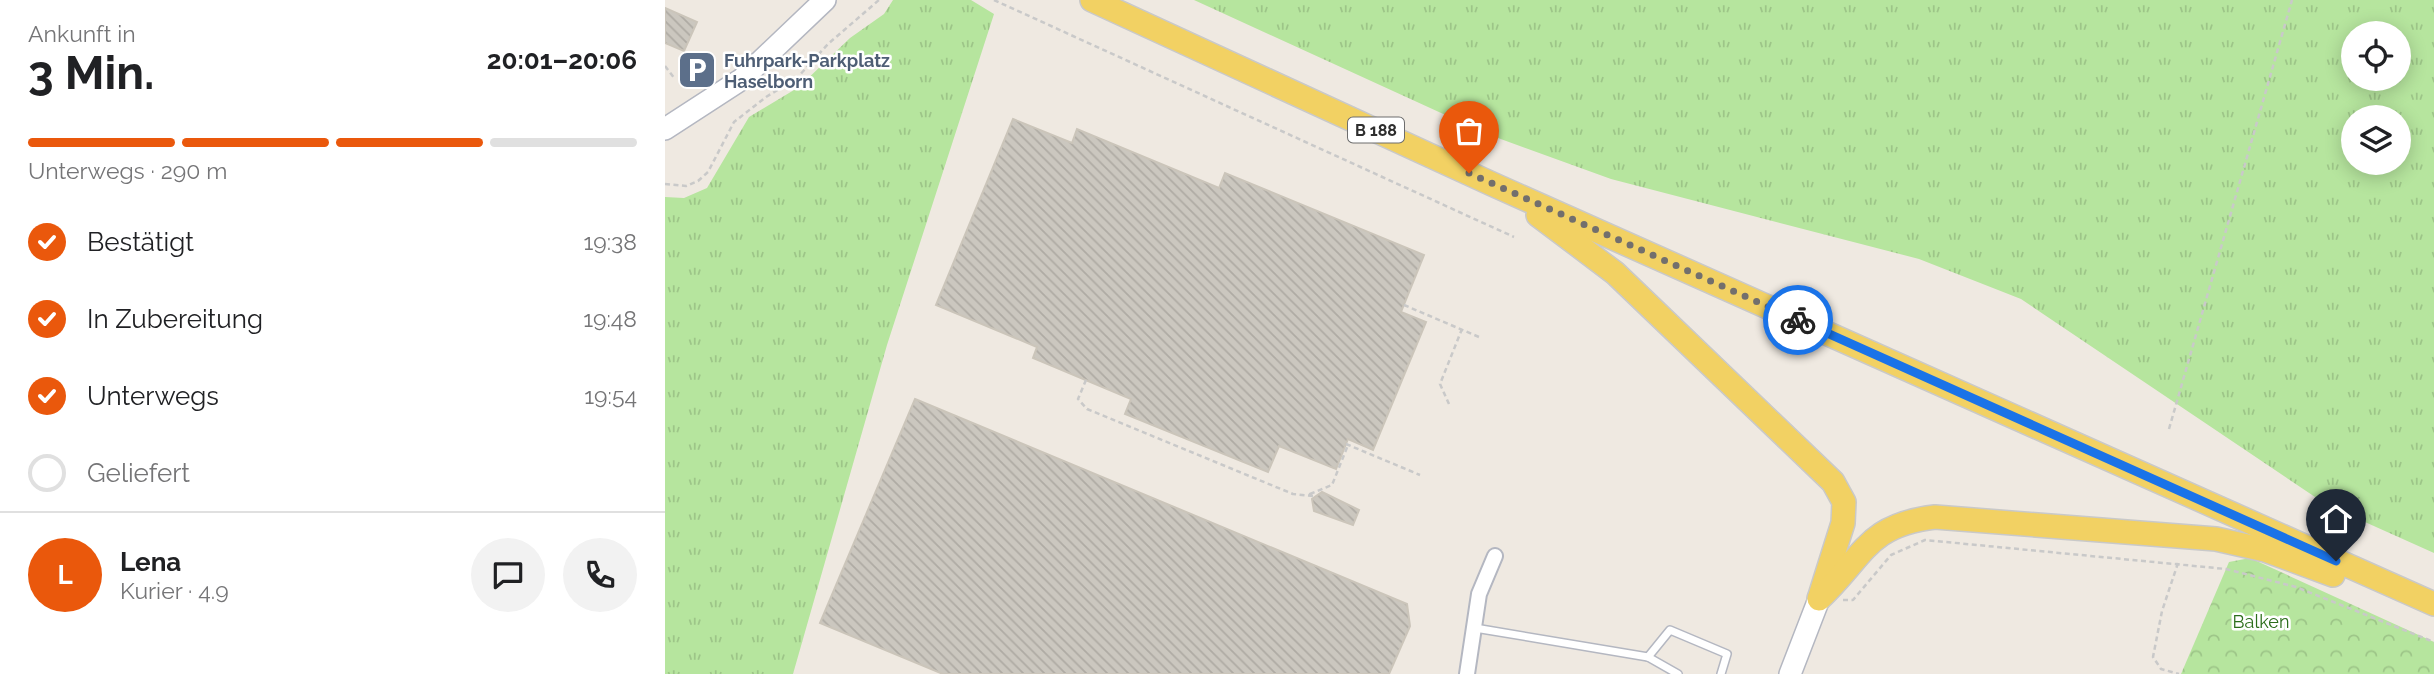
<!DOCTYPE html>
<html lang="de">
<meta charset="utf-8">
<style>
:root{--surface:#fff;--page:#f2f2f2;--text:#202124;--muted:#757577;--line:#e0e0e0;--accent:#ea580c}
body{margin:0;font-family:Raleway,sans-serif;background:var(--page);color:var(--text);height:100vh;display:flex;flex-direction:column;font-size:26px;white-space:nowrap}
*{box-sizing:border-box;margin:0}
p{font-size:23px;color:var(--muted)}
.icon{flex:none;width:38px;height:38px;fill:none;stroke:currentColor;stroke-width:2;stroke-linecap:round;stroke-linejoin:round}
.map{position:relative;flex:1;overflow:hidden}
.sheet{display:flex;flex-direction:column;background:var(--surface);width:665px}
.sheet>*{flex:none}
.buttons{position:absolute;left:1676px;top:21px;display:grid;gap:14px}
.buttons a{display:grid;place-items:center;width:70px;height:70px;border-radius:50%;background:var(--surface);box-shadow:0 4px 18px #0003;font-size:35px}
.pin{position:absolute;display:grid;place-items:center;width:60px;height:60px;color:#fff;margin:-72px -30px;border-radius:50% 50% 50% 0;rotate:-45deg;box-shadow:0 0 7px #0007}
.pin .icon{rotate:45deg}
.courier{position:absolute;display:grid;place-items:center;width:70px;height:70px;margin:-35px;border:5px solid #1a73e8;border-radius:50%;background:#fff;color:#222;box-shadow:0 2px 9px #0007}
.headline em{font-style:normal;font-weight:700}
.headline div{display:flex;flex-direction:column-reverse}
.headline{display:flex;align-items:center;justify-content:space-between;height:119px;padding:0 28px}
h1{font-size:46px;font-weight:700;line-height:52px}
.bar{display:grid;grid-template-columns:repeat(4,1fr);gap:10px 7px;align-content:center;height:84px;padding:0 28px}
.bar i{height:9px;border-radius:5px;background:var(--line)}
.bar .on{background:var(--accent)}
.bar p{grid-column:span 4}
.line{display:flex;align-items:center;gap:18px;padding:0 28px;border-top:2px solid var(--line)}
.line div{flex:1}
.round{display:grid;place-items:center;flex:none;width:74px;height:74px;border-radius:37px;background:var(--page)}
ol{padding:0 28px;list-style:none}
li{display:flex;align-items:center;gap:21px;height:77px}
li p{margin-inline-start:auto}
li .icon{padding:7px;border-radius:50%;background:var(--accent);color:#fff;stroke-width:4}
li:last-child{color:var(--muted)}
li i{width:38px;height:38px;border:4px solid var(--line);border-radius:50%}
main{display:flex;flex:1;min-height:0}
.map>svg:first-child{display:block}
.grass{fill:url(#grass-tufts);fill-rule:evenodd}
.forest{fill:url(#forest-crowns)}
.building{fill:url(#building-back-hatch);stroke:#cbc5ba;stroke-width:2}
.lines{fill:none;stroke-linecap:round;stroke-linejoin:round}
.lane-casing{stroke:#b4b7c1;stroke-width:10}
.street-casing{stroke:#b4b7c1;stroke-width:18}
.secondary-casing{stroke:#b4b7c1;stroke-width:24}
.primary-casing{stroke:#c9c9c9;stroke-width:26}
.path{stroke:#c9c9c9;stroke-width:2.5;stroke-dasharray:5 3.5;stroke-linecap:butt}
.lane{stroke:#fff;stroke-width:7}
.street{stroke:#fff;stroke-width:14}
.secondary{stroke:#fff;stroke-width:21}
.primary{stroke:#f2d163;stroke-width:23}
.done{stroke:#726f6d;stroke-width:7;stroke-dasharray:0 12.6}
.route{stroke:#1a73e8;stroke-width:9}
.labels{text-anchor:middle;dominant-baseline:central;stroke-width:5;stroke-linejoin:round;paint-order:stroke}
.shield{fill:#fff;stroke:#6d6d6d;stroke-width:2}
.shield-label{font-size:16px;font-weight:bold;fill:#2e2e2e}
.service-label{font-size:18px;font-weight:bold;fill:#4e5e75;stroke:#fff;text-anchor:start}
.park-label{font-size:18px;fill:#2c6e1b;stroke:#fff}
</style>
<main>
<section class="sheet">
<div class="headline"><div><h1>3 Min.</h1><p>Ankunft in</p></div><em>20:01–20:06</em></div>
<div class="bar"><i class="on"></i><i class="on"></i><i class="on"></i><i></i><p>Unterwegs · 290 m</p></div>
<ol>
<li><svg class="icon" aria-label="check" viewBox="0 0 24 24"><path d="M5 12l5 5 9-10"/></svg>Bestätigt<p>19:38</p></li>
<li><svg class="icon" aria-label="check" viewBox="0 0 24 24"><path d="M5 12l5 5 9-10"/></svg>In Zubereitung<p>19:48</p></li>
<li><svg class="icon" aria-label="check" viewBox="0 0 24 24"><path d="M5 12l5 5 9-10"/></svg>Unterwegs<p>19:54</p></li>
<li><i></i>Geliefert</li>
</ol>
<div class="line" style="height:126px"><b class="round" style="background:var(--accent);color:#fff">L</b><div><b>Lena</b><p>Kurier · 4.9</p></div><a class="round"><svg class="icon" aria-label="chat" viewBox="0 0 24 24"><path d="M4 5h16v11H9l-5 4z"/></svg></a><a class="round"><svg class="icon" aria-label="phone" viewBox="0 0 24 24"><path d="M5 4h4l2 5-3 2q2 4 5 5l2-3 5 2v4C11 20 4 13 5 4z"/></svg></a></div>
</section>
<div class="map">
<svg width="1769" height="674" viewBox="0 0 1769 674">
<defs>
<pattern id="grass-tufts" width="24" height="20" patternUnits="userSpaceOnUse" patternTransform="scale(1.75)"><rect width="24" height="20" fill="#b6e59e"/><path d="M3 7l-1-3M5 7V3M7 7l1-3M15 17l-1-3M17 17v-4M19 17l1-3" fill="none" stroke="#9dc588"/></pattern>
<pattern id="forest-crowns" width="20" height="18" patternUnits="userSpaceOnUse" patternTransform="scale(1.75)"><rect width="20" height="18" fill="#b6e59e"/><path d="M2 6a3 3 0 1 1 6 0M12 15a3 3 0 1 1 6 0" fill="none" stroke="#9dc588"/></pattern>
<pattern id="building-back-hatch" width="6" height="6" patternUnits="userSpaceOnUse" patternTransform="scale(1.75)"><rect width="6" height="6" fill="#cbc7bf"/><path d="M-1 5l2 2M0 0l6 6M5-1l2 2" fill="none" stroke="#afaba4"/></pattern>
</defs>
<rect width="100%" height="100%" fill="#efe9e1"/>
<!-- grass -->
<g class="grass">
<polygon points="228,0 306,0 329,14 222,345 128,674 0,674 0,197 19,198 42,188 84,117 134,87 185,38 219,14"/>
<path d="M529 0H1769V553L1662 505 1356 299 1254 259 946 179 822 134ZM1734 33V79H1689V33ZM1734 117V163H1689V117Z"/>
</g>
<!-- forest -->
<polygon class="forest" points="1585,558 1769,642 1769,674 1516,674 1564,562"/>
<!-- building -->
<g class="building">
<polygon points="0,8 32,22 19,51 0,43"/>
<polygon points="348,119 407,143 412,129 554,188 560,173 759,255 736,312 761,322 708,450 683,439 671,469 614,446 603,472 460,414 466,399 368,358 372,347 271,305"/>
<polygon points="250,399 742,604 745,626 724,674 278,674 155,623"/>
<polygon points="657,492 694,510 688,525 649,511 647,499"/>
</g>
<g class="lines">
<defs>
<g id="lane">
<polyline points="810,628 983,657 1013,674"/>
<polyline points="983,657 1005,630 1062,654 1056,674"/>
</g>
<polyline id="street" points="802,674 814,594 830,556"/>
<g id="secondary">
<polyline points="0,129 77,79 160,0"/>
<polyline points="1125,674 1154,599"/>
</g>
<g id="primary">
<polyline points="427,0 827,184 1769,604"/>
<polyline points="873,215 950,273 1168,482 1179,502 1178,523 1155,596"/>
<path d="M1154 599C1199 557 1201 525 1270 517L1551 539 1600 550 1668 575"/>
</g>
</defs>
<!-- lane casing -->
<use href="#lane" class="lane-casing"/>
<!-- street casing -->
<use href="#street" class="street-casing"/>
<!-- secondary casing -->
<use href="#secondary" class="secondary-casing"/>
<!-- primary casing -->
<use href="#primary" class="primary-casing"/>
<!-- path -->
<g class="path">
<polyline points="329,0 849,237"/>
<polyline points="0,66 10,79"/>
<polyline points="0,184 21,186 33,181 43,172 69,122 101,97 132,78 163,44 214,0"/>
<polyline points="739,305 814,337"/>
<polyline points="421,380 413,399 422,409 628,494 648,496 645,494 667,485 683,445"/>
<polyline points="784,404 775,384 797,329"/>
<polyline points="1504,429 1627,0"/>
<polyline points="681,444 755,475"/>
<polyline points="1513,563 1497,611 1488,657 1496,669 1514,674"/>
<polyline points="1178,600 1188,600 1226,555 1260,540 1561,569 1631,587 1769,642"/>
</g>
<!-- lane -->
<use href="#lane" class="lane"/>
<!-- street -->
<use href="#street" class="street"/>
<!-- secondary -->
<use href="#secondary" class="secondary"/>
<!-- primary -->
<use href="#primary" class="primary"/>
</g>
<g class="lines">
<!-- done -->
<polyline class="done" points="804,173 1133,320"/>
<!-- route -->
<polyline class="route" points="1133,320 1671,561"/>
</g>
<!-- icons -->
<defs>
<symbol id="parking-square" viewBox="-11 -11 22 22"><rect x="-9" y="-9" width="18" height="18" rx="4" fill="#5c6f8a" stroke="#fff"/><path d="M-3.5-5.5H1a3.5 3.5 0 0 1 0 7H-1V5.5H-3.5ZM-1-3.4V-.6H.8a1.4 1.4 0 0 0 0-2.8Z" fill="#fff"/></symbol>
</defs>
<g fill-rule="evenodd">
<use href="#parking-square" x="10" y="48" width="44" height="44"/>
</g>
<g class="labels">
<!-- shield labels -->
<rect class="shield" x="683" y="117.5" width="56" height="25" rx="5"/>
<g class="shield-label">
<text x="711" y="130">B 188</text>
</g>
<!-- service labels -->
<g class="service-label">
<text x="59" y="60">Fuhrpark-Parkplatz<tspan x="59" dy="21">Haselborn</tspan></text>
</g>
<!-- park labels -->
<g class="park-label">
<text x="1596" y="621">Balken</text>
</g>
</g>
</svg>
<div class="buttons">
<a><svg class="icon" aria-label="locate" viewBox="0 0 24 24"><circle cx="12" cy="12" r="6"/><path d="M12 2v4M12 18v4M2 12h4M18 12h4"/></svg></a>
<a><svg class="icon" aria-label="layers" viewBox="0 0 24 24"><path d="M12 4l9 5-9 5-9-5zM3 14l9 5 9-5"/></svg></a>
</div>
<div class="pin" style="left:804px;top:173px;background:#ea580c"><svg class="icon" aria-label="bag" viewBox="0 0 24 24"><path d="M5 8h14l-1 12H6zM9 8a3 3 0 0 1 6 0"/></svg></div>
<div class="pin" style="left:1671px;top:561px;background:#1f2937"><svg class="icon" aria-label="home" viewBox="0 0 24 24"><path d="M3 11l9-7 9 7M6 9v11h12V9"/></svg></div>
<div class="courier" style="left:1133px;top:320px"><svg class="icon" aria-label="bike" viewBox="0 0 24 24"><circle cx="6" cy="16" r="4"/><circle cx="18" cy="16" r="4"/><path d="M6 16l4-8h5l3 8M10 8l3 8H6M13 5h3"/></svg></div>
</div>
</main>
